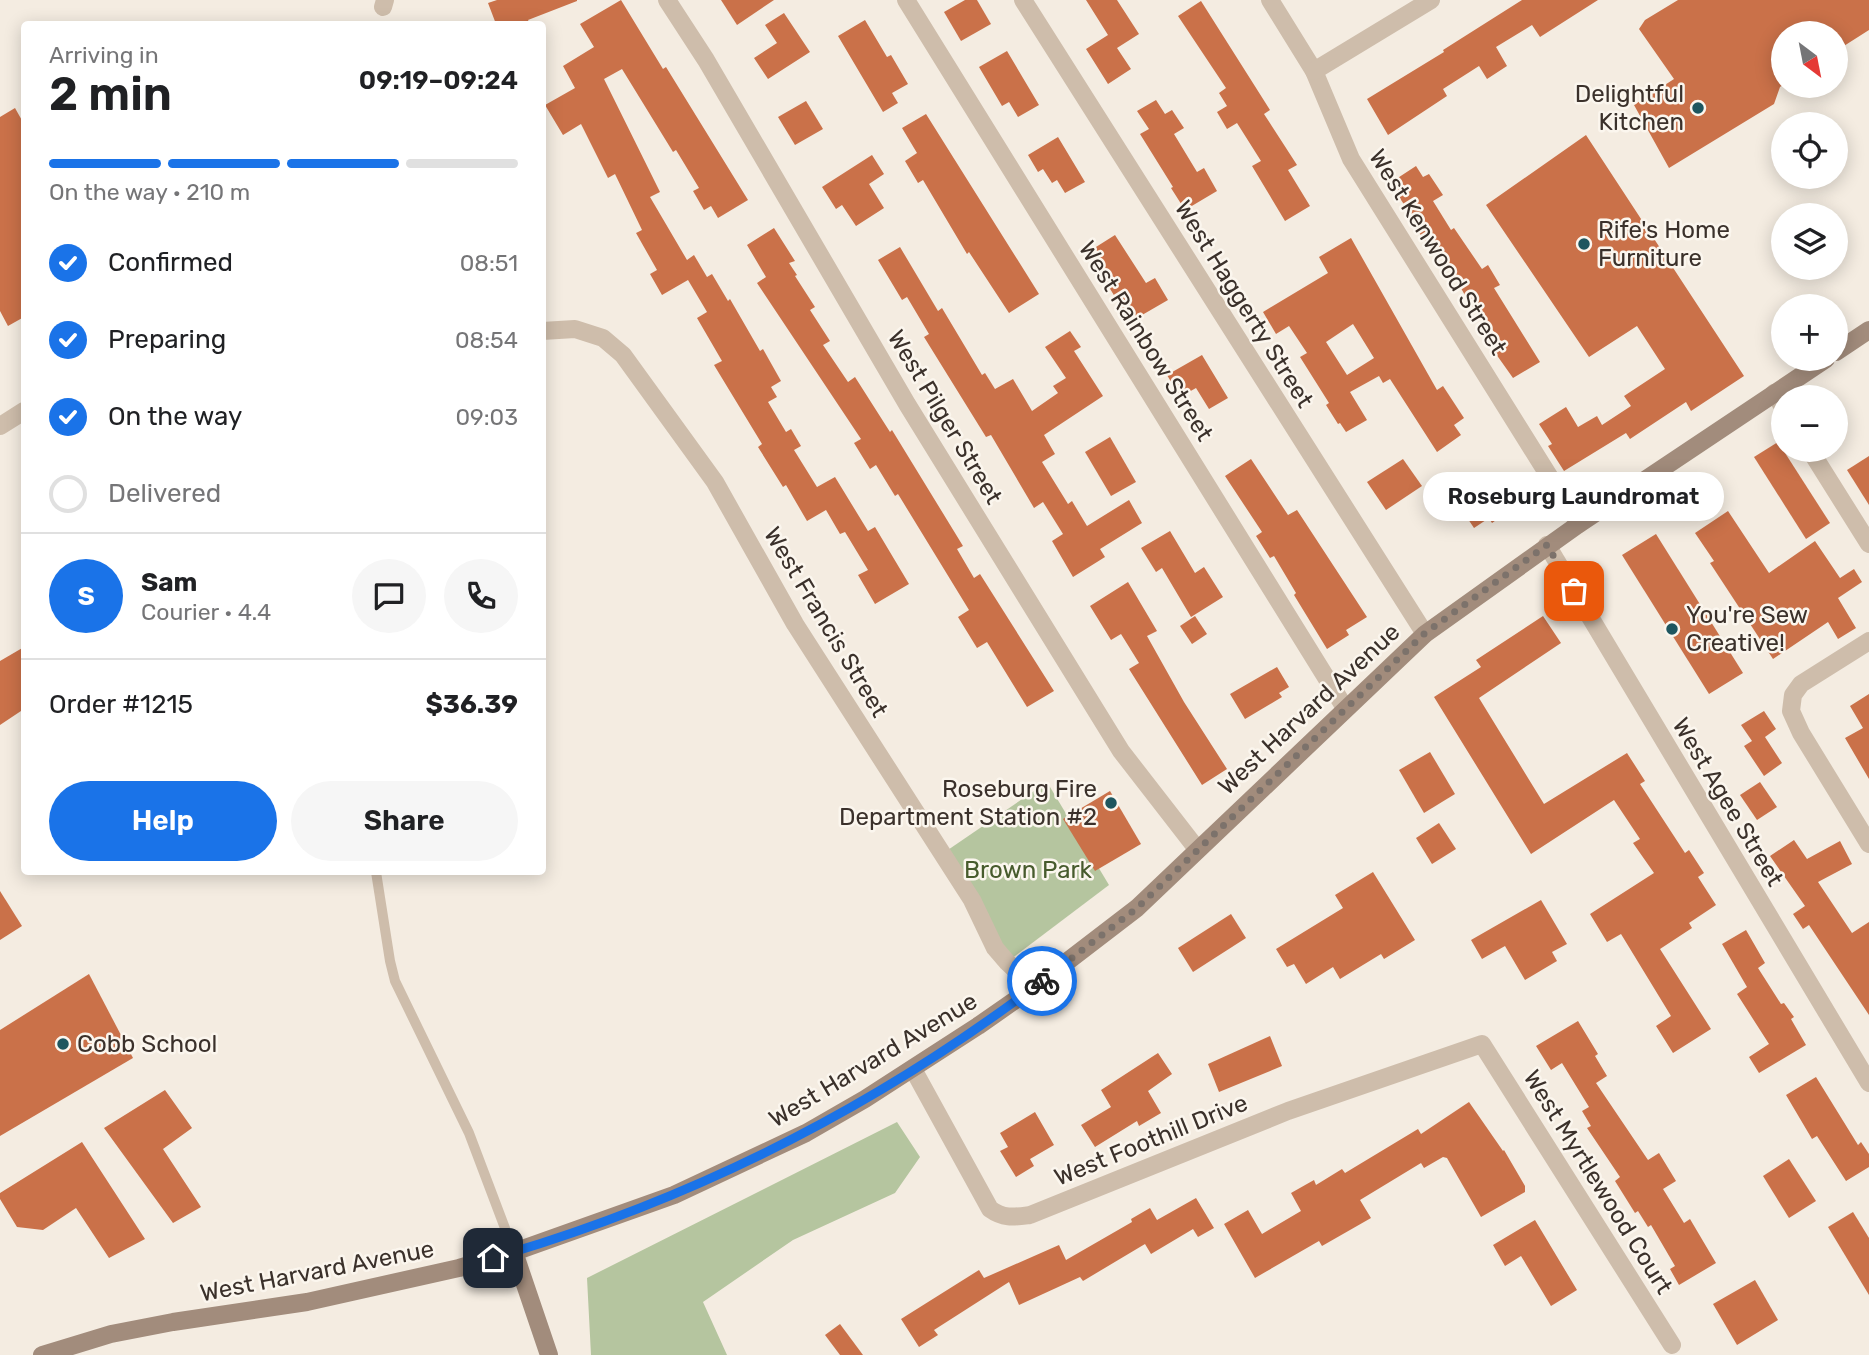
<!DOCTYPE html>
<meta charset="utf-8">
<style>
:root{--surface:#fff;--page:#f6f6f6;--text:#202124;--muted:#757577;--line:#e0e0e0;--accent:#1a73e8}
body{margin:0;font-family:Rubik,sans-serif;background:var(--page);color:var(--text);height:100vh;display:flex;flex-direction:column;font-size:26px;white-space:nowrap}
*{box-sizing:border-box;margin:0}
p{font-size:23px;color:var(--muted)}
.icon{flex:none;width:38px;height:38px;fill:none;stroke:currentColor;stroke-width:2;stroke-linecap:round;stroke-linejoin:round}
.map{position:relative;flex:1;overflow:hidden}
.drawer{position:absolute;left:21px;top:21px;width:525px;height:854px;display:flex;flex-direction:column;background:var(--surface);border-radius:7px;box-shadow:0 4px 18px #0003}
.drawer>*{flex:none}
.needle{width:46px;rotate:148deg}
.tools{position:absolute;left:1771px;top:21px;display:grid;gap:14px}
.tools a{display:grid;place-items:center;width:77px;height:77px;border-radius:50%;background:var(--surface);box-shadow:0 4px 18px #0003;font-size:35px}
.pin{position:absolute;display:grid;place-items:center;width:60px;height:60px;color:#fff;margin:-30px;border-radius:14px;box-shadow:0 4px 10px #0006}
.courier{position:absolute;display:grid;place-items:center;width:70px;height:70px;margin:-35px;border:5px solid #1a73e8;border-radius:50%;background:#fff;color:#222;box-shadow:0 2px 9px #0007}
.bubble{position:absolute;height:49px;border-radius:24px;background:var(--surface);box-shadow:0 4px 18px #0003;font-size:23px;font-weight:600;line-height:49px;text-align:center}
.overview em{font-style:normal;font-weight:600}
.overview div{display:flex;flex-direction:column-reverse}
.overview{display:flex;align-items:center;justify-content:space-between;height:119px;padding:0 28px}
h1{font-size:46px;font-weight:600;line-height:52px}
.bar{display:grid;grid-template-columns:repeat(4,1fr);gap:10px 7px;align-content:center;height:84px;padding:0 28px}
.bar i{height:9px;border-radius:5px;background:var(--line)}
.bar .on{background:var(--accent)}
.bar p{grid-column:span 4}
.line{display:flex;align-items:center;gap:18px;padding:0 28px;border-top:2px solid var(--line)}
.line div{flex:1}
.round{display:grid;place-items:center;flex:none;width:74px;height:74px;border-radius:37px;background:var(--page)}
ol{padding:0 28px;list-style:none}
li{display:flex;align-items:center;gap:21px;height:77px}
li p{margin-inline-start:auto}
li .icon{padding:7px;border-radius:50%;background:var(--accent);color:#fff;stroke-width:4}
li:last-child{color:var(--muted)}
li i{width:38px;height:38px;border:4px solid var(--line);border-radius:50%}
.action{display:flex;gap:14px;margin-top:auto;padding:14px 28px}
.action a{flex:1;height:80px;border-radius:42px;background:var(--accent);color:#fff;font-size:28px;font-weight:600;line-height:80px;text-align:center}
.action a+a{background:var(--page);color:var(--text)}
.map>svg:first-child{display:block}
.green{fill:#b5c59f}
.building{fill:#ca7149;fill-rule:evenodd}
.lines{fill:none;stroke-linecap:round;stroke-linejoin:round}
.service{stroke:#cebdab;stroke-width:10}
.minor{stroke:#cebdab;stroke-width:18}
.secondary{stroke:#a28c7c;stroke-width:18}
.done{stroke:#7c726b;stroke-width:7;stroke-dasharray:0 12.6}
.route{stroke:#1a73e8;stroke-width:9}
.poi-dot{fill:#1e565f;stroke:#fbf6ee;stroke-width:2.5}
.labels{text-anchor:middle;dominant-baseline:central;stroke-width:5;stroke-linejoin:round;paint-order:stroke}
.poi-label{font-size:24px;fill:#3b312b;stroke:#fbf6ee;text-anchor:start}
.street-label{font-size:24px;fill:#3b312b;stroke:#fbf6ee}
.park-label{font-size:24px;fill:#475b2d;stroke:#fbf6ee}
</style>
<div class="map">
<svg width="1869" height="1355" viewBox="0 0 1869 1355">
<rect width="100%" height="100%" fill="#f4ece1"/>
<!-- green -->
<g class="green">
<polygon points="1047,782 1109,885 1007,962 942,854"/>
<polygon points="897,1122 920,1157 895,1193 793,1240 703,1302 727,1355 591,1355 587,1278"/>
</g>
<!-- building -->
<g class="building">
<polygon points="497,0 577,0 577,1 528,20 530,24 496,24 488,3"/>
<polygon points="621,0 663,69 666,67 748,200 718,218 711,206 704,210 693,191 699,188 676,150 673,152 622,69 604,79 660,192 650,197 687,260 694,255 707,277 712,274 728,301 730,299 760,351 763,349 781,381 771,387 777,397 768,402 786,432 791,429 801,446 794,450 817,487 835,477 868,531 875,527 909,584 875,604 858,575 868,570 845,532 840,534 826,510 807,521 786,485 783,487 758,447 762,444 714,365 722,361 697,318 707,312 688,280 662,295 650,274 657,270 636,233 642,230 615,174 608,178 581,124 563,135 545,105 575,88 563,66 594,47 580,24"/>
<polygon points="721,0 774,0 737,25"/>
<polygon points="965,0 977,0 991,24 961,41 944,12"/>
<polygon points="1086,0 1117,0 1139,34 1117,48 1131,69 1108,84 1086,49 1108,35"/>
<polygon points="1522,0 1598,0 1540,37 1532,25 1496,47 1507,66 1487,79 1479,66 1443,89 1447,96 1388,135 1367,99 1444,52 1443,50"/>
<polygon points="1678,0 1869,0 1869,30 1836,51 1836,33 1783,33 1783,85 1780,87 1774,104 1669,168 1634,105 1674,79 1639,29 1645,20"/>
<polygon points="1201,1 1270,110 1264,114 1297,165 1288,170 1310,206 1285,221 1252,166 1261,161 1237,123 1227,129 1217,112 1227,106 1219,93 1226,88 1178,16"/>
<polygon points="784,13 810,52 768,79 754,58 777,43 765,25"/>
<polygon points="865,20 887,57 891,55 908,84 892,93 898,103 883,112 838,36"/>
<polygon points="1007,51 1039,105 1018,117 1009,102 1002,106 979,67"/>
<polygon points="1156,100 1165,114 1172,110 1184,128 1174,134 1197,172 1204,168 1217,191 1185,210 1171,188 1173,187 1140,134 1149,129 1137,111"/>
<polygon points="806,101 823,129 795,145 778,117"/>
<polygon points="15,108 24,124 24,317 8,326 0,311 0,117"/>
<polygon points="926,114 1039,294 1009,313 969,252 967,254 923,180 918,183 905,161 917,153 902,128"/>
<polygon points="1586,135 1744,376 1691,411 1686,402 1630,439 1626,433 1564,471 1548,446 1552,444 1539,424 1566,407 1578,427 1597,416 1602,425 1631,406 1624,396 1665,369 1637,326 1589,357 1486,205"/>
<polygon points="1058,137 1085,182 1065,193 1057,180 1052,183 1043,169 1038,172 1028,155"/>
<polygon points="872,155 884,174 869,184 884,208 856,226 842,205 836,209 822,187"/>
<polygon points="1416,166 1423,177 1429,174 1443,195 1433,201 1451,230 1454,228 1482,269 1488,265 1500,285 1494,288 1540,362 1513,378 1491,347 1500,341 1478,308 1474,311 1458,283 1459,282 1442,254 1436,258 1418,231 1420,229 1390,183"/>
<polygon points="774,228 795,261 789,263 797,275 795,276 815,307 810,310 830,341 823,345 848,382 855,377 890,432 892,430 963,546 957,549 974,578 980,574 1054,691 1027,707 987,642 977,648 958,617 969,610 898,494 895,496 876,465 870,469 854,443 861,439 757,283 766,277 747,245"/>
<polygon points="1115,235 1146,283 1155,278 1168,300 1130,322 1088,252"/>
<path d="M1351 238 1437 390 1443 386 1464 418 1454 425 1461 435 1437 452 1390 379 1383 383 1379 376 1350 392 1367 420 1346 432 1340 423 1338 424 1326 405 1329 403 1300 357 1307 353 1289 326 1276 334 1263 312 1328 273 1319 257ZM1353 324 1374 358 1347 375 1326 342Z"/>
<polygon points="900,247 938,311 942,308 982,375 985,373 995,389 1013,379 1032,411 1058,393 1053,386 1066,378 1045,347 1070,331 1081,347 1074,351 1103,396 1044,435 1055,454 1042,462 1068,504 1072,501 1087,526 1129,500 1142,523 1100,549 1105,557 1073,577 1052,541 1063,534 1043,502 1034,508 991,435 986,437 924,337 929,334 907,297 902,300 878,260"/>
<polygon points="1202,355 1228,398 1209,409 1196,388 1180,397 1167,375"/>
<polygon points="1110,437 1136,482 1111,496 1085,452"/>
<polygon points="1778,442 1830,523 1806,539 1754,457"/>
<polygon points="1869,456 1869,505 1847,470"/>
<polygon points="1251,459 1288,515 1297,510 1367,617 1346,630 1349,635 1327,649 1294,595 1296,593 1274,556 1270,558 1256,536 1262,532 1225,476"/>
<polygon points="1403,459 1422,486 1386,510 1367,482"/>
<polygon points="1499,475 1519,504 1492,523 1489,518 1474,528 1458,504"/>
<polygon points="1728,511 1769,573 1815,541 1840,578 1854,569 1862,582 1838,598 1856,628 1838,639 1828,622 1773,659 1710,563 1714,561 1695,533"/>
<polygon points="1170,531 1195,573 1204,567 1223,597 1191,617 1162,568 1156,572 1141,548"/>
<polygon points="1656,534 1743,673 1709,694 1622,555"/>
<polygon points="1128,582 1157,631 1147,636 1184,702 1227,769 1202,785 1129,669 1139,663 1121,634 1111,640 1090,606"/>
<polygon points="1195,616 1207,634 1192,644 1180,626"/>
<polygon points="1543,616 1561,643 1479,698 1544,804 1627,753 1645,781 1640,784 1685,853 1689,850 1704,873 1698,877 1716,905 1689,923 1692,928 1660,949 1711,1029 1673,1053 1656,1026 1671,1016 1621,934 1607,942 1590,914 1654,873 1633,843 1640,839 1614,800 1531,854 1434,697 1481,667 1476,660"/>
<polygon points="24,647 24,709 0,725 0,661"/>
<polygon points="1277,667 1289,687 1279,693 1282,697 1245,719 1230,694"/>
<polygon points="1869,694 1869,779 1845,738 1863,728 1850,706"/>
<polygon points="1764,711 1776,729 1765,737 1782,763 1764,776 1744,746 1752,741 1741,725"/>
<polygon points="1430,752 1455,794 1424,813 1399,770"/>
<polygon points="1760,782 1777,807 1757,820 1740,795"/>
<polygon points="1110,791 1141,844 1095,871 1063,819"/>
<polygon points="1439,823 1456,849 1432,864 1416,838"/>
<polygon points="1794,840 1807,859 1840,841 1852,864 1818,882 1852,933 1869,922 1869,1015 1809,925 1803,929 1793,914 1805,906 1770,856"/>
<polygon points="1373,872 1415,940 1384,959 1381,954 1340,979 1333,967 1306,984 1294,964 1287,967 1276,949 1343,908 1335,895"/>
<polygon points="0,891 22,926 0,940"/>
<polygon points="1541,900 1567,944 1552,952 1557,961 1525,980 1505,946 1482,959 1471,940"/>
<polygon points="1231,914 1246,938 1193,972 1178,948"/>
<polygon points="1746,930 1765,963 1758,968 1781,1004 1784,1003 1794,1017 1791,1019 1806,1045 1759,1073 1749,1057 1769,1044 1737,994 1747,987 1722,944"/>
<polygon points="89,974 133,1058 0,1136 0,1030"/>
<polygon points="1578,1021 1598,1054 1595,1056 1607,1076 1596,1083 1648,1160 1659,1153 1676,1181 1663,1189 1684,1223 1690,1219 1716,1263 1679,1285 1670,1269 1675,1266 1651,1225 1648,1227 1638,1211 1635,1213 1615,1181 1620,1177 1587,1128 1591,1126 1582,1111 1589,1107 1562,1063 1551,1070 1536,1046"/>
<polygon points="1270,1036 1282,1066 1219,1092 1208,1064"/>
<polygon points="1158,1053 1172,1074 1148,1091 1161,1113 1139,1126 1137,1121 1095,1147 1081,1125 1111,1107 1101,1090"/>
<polygon points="1816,1077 1858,1145 1861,1142 1869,1154 1869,1167 1846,1181 1817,1136 1812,1139 1786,1095"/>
<polygon points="165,1090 192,1128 163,1149 201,1207 173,1223 104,1128"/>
<polygon points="1469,1102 1503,1151 1504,1150 1525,1186 1525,1192 1481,1217 1447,1158 1443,1157 1424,1168 1421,1163 1360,1200 1371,1218 1322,1246 1319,1241 1255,1278 1224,1224 1248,1210 1262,1234 1301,1211 1291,1193 1314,1180 1316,1185 1342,1169 1345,1173 1418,1129 1421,1134"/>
<polygon points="1035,1112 1054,1145 1030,1159 1034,1166 1016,1177 1000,1151 1008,1147 1000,1133"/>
<polygon points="82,1142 145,1239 109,1258 76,1208 43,1230 17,1227 0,1199 0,1193"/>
<polygon points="1789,1159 1816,1201 1789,1218 1763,1176"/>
<polygon points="1196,1198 1214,1228 1198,1237 1193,1229 1151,1254 1145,1244 1083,1281 1080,1277 1019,1305 1009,1282 934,1330 938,1335 919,1347 901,1319 979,1270 984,1278 1059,1245 1066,1260 1132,1222 1131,1219 1150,1208 1157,1220"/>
<polygon points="1853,1212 1869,1238 1869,1295 1828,1227"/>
<polygon points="1535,1220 1577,1290 1551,1306 1521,1256 1505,1266 1493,1245"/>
<polygon points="1755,1280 1778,1320 1737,1345 1713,1304"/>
<polygon points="840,1324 863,1355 840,1355 825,1335"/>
</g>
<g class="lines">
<!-- service -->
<polyline class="service" points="376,872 390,961 395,981 469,1133 514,1252"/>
<!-- minor -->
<g class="minor">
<polyline points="667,0 706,60 907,404 1121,751 1197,849"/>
<polyline points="906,0 1345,708"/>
<polyline points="1023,0 1425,634"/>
<polyline points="1270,0 1314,71 1351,159 1579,524"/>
<polyline points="383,7 385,0"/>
<polyline points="1314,71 1431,0"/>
<polyline points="542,331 575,329 603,338 623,355 715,482 795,624 972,900 995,948 1007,962 1034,987"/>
<polyline points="1774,393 1783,407"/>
<polyline points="0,426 24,411"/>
<polyline points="1810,450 1869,544"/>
<polyline points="1547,545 1869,1083"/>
<polyline points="1869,641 1801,684 1793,695 1791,711 1801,733 1869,844"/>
<path d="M913 1069 990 1209C1004 1219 1014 1217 1030 1215L1288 1111 1482 1044 1672 1345"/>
</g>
<!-- secondary -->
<g class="secondary">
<polyline points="1836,352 1869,330"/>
<polyline points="514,1252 549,1355"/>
<polyline points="42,1355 111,1334 173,1322 307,1302 459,1268 514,1252 674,1195 806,1133 865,1099 978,1026 1034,987 1137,908 1425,634 1579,524 1826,359"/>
</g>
</g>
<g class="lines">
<!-- done -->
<polyline class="done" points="1042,981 1137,908 1424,634 1547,545 1574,591"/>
<!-- route -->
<path class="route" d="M493 1258C692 1200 878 1106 1042 981"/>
</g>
<!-- markers -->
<g class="poi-dot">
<circle cx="1698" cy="108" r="7"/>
<circle cx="1584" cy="244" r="7"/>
<circle cx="1672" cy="629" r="7"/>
<circle cx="1111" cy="803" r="7"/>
<circle cx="63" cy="1044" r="7"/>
</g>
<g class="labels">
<!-- poi labels -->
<g class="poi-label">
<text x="1684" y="94" text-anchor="end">Delightful<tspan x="1684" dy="28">Kitchen</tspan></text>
<text x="1598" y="230">Rife's Home<tspan x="1598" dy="28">Furniture</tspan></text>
<text x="1686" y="615">You're Sew<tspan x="1686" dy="28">Creative!</tspan></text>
<text x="1097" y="789" text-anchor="end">Roseburg Fire<tspan x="1097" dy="28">Department Station #2</tspan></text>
<text x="77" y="1044">Cobb School</text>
</g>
<!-- street labels -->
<g class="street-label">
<text transform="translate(1438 252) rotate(58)">West Kenwood Street</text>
<text transform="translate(1244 304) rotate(58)">West Haggerty Street</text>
<text transform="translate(1146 341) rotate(58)">West Rainbow Street</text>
<text transform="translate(945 417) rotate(59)">West Pilger Street</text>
<text transform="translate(826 622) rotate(59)">West Francis Street</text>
<text transform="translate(1309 709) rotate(-43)">West Harvard Avenue</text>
<text transform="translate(1728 802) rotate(59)">West Agee Street</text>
<text transform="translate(873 1060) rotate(-31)">West Harvard Avenue</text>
<text transform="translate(1151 1140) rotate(-22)">West Foothill Drive</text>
<text transform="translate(1598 1182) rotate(58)">West Myrtlewood Court</text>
<text transform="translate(317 1271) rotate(-11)">West Harvard Avenue</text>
</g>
<!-- park labels -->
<g class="park-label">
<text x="1028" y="870">Brown Park</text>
</g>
</g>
</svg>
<div class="tools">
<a><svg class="needle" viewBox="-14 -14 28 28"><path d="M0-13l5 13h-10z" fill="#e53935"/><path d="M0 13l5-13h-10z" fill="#757577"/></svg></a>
<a><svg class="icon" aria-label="locate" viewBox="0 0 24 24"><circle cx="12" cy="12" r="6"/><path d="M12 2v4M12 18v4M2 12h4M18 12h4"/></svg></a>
<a><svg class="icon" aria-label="layers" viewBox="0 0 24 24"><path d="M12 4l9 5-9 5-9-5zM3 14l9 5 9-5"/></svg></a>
<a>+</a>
<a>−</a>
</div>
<div class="pin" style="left:1574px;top:591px;background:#ea580c"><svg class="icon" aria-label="bag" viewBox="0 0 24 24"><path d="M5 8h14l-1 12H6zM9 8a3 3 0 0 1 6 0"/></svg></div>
<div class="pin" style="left:493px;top:1258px;background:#1f2937"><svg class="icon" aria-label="home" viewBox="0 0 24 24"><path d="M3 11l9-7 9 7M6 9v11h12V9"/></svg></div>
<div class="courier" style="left:1042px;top:981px"><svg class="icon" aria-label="bike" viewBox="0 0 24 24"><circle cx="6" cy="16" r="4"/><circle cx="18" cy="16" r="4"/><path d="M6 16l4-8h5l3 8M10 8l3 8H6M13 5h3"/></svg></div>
<div class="bubble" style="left:1423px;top:472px;width:301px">Roseburg Laundromat</div>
<section class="drawer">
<div class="overview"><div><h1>2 min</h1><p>Arriving in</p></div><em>09:19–09:24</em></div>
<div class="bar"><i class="on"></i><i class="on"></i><i class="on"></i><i></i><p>On the way · 210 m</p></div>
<ol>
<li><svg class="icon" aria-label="check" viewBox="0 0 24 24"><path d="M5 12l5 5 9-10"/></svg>Confirmed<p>08:51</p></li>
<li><svg class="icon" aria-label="check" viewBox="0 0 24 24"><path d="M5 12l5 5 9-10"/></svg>Preparing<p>08:54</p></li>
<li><svg class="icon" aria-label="check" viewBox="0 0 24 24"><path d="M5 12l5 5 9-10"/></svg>On the way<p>09:03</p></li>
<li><i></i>Delivered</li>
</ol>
<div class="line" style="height:126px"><b class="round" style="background:var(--accent);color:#fff">S</b><div><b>Sam</b><p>Courier · 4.4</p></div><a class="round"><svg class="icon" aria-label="chat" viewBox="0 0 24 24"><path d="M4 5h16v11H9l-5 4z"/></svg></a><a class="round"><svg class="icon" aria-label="phone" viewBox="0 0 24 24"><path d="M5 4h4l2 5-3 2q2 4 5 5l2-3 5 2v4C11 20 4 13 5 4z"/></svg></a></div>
<div class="line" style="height:91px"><div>Order #1215</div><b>$36.39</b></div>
<div class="action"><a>Help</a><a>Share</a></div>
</section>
</div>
